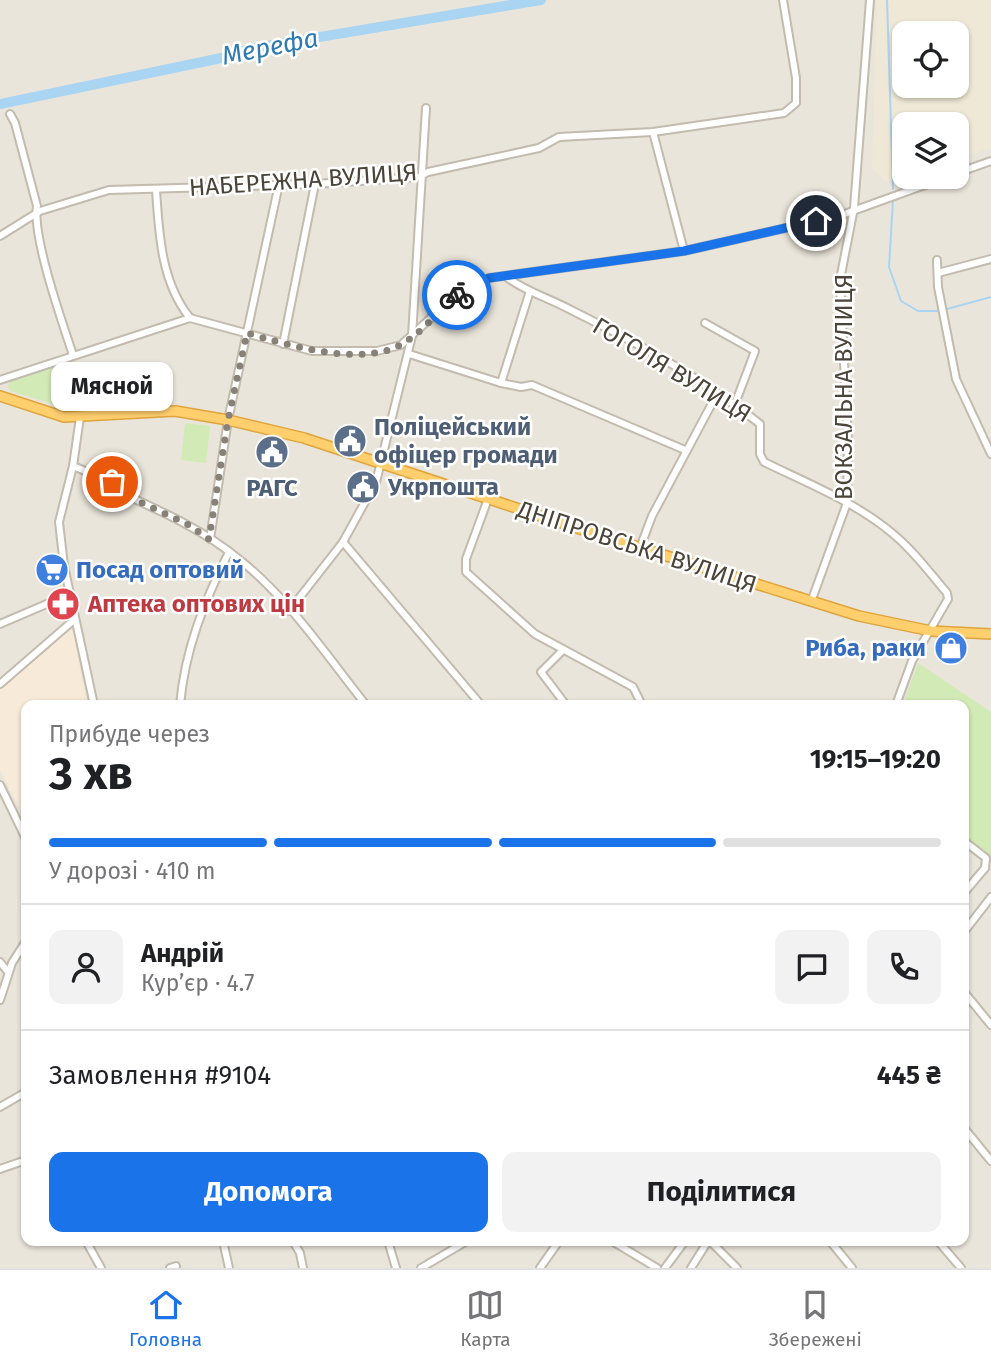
<!DOCTYPE html>
<html lang="uk">
<meta charset="utf-8">
<style>
:root{--surface:#fff;--page:#f2f2f2;--text:#202124;--muted:#757577;--line:#e0e0e0;--accent:#1a73e8}
body{margin:0;font-family:"Fira Sans",sans-serif;background:var(--page);color:var(--text);height:100vh;display:flex;flex-direction:column;font-size:26px;white-space:nowrap}
*{box-sizing:border-box;margin:0}
p{font-size:23px;color:var(--muted)}
.icon{flex:none;width:38px;height:38px;fill:none;stroke:currentColor;stroke-width:2;stroke-linecap:round;stroke-linejoin:round}
.map{position:relative;flex:1;overflow:hidden}
.sheet{position:absolute;left:21px;top:700px;width:948px;height:546px;display:flex;flex-direction:column;background:var(--surface);border-radius:14px;box-shadow:0 2px 5px #0004}
.sheet>*{flex:none}
.tools{position:absolute;left:892px;top:21px;display:grid;gap:14px}
.tools a{display:grid;place-items:center;width:77px;height:77px;border-radius:14px;background:var(--surface);box-shadow:0 2px 5px #0004;font-size:35px}
.pin{position:absolute;display:grid;place-items:center;width:60px;height:60px;color:#fff;margin:-30px;border:4px solid #fff;border-radius:50%;box-shadow:0 2px 7px #0007}
.courier{position:absolute;display:grid;place-items:center;width:70px;height:70px;margin:-35px;border:5px solid #1a73e8;border-radius:50%;background:#fff;color:#222;box-shadow:0 2px 9px #0007}
.bubble{position:absolute;height:49px;border-radius:14px;background:var(--surface);box-shadow:0 2px 5px #0004;font-size:23px;font-weight:700;line-height:49px;text-align:center}
.head em{font-style:normal;font-weight:700}
.head div{display:flex;flex-direction:column-reverse}
.head{display:flex;align-items:center;justify-content:space-between;height:119px;padding:0 28px}
h1{font-size:46px;font-weight:700;line-height:52px}
.bar{display:grid;grid-template-columns:repeat(4,1fr);gap:10px 7px;align-content:center;height:84px;padding:0 28px}
.bar i{height:9px;border-radius:5px;background:var(--line)}
.bar .on{background:var(--accent)}
.bar p{grid-column:span 4}
.line{display:flex;align-items:center;gap:18px;padding:0 28px;border-top:2px solid var(--line)}
.line div{flex:1}
.round{display:grid;place-items:center;flex:none;width:74px;height:74px;border-radius:14px;background:var(--page)}
.button{display:flex;gap:14px;margin-top:auto;padding:14px 28px}
.button a{flex:1;height:80px;border-radius:14px;background:var(--accent);color:#fff;font-size:28px;font-weight:700;line-height:80px;text-align:center}
.button a+a{background:var(--page);color:var(--text)}
.menu{display:flex;justify-content:space-around;align-items:center;height:98px;border-top:2px solid var(--line);background:var(--surface);font-size:19px;color:var(--muted)}
.menu a{display:grid;justify-items:center;gap:4px}
.menu .on{color:var(--accent)}
.map>svg:first-child{display:block}
.residential{fill:#eae5da;fill-rule:evenodd}
.commercial{fill:#f7ead8}
.education{fill:#efe8d6;fill-rule:evenodd}
.green{fill:#d2eab5}
.lines{fill:none;stroke-linecap:round;stroke-linejoin:round}
.stream{stroke:#a9d4f2;stroke-width:2}
.river{stroke:#a9d4f2;stroke-width:10}
.minor-casing{stroke:#c2bbae;stroke-width:10}
.highway-casing{stroke:#e0a43c;stroke-width:12}
.minor{stroke:#fff;stroke-width:6}
.highway{stroke:#ffcf6e;stroke-width:9}
.done{stroke:#878178;stroke-width:7;stroke-dasharray:0 12.6}
.route{stroke:#1a73e8;stroke-width:9}
.labels{text-anchor:middle;dominant-baseline:central;stroke-width:5;stroke-linejoin:round;paint-order:stroke}
.street-label{font-size:24px;fill:#4b4439;stroke:#fff}
.service-label{font-size:24px;font-weight:bold;fill:#4e5e75;stroke:#fff;text-anchor:start}
.shop-label{font-size:24px;font-weight:bold;fill:#366cbe;stroke:#fff;text-anchor:start}
.health-label{font-size:24px;font-weight:bold;fill:#be3a42;stroke:#fff;text-anchor:start}
.water-label{font-size:26px;font-style:italic;fill:#2e7ab2;stroke:#fff}
</style>
<div class="map">
<svg width="991" height="1268" viewBox="0 0 991 1268">
<rect width="100%" height="100%" fill="#f6f3ec"/>
<!-- residential -->
<path class="residential" d="M0 0H991V1268H0ZM905 33H957V86H905ZM905 124H957V177H905ZM26 705H964V1241H26Z"/>
<!-- commercial -->
<polygon class="commercial" points="72,626 87,705 26,705 26,819 0,771 0,688"/>
<!-- education -->
<path class="education" d="M877 0H991V148L957 159V124H905V176L887 182 872 168ZM905 33H957V86H905Z"/>
<!-- green -->
<g class="green">
<polygon points="66,364 73,406 70,409 10,391 8,386 11,380"/>
<polygon points="185,423 210,426 206,463 181,460"/>
<polygon points="918,663 991,712 991,868 990,856 964,839 964,705 903,705"/>
</g>
<g class="lines">
<!-- stream -->
<g class="stream">
<polyline points="887,0 893,189"/>
<polyline points="893,200 889,267 901,301 918,311 937,311"/>
<polyline points="947,309 991,297"/>
</g>
<!-- river -->
<polyline class="river" points="0,104 231,56 248,49 541,0"/>
<defs>
<g id="minor">
<path d="M10 114 15 123 37 206C32 236 62 322 73 355"/>
<polyline points="653,132 684,251"/>
<polyline points="957,173 991,161"/>
<path d="M156 190C159 234 161 282 190 318"/>
<polyline points="0,236 40,211 109,190 315,184 419,177 428,172 539,148 559,137 653,132 784,113 796,103 796,78 783,0"/>
<polyline points="937,260 938,287 956,379 991,454"/>
<polyline points="938,273 991,259"/>
<path d="M505 276C528 293 547 297 571 310 636 342 704 379 760 424V454L764 462C807 483 855 502 892 533 913 550 929 572 947 593L948 599 912 661 896 705"/>
<polyline points="705,323 755,351 735,404"/>
<polyline points="283,344 315,184"/>
<polyline points="409,354 501,383 529,294"/>
<polyline points="0,380 190,318 312,351 377,351 401,345 454,297 489,278 684,251 839,216 947,177"/>
<polyline points="501,383 521,387 532,385 685,450"/>
<polyline points="80,417 73,466 59,522 64,566 94,705"/>
<path d="M73 466 112 482 119 492C161 511 204 530 240 560 289 599 327 656 366 705"/>
<polyline points="488,499 466,559 466,572 535,634 633,687 642,705"/>
<polyline points="210,539 228,420 279,184"/>
<polyline points="343,542 481,705"/>
<polyline points="640,548 652,516 717,394"/>
<polyline points="811,602 847,503 848,443 840,280 854,208 870,0"/>
<polyline points="289,611 343,542 376,482 412,336 426,108"/>
<polyline points="0,624 70,594"/>
<polyline points="562,651 541,672 566,705"/>
<polyline points="0,684 75,619"/>
<path d="M180 705C185 649 204 602 229 552"/>
<polyline points="0,785 26,839"/>
<polyline points="964,841 986,858 985,868"/>
<polyline points="964,893 985,868"/>
<polyline points="964,932 991,897"/>
<polyline points="0,962 8,972"/>
<polyline points="964,992 991,1025"/>
<polyline points="0,1000 12,963 26,941"/>
<polyline points="0,1107 26,1092"/>
<polyline points="964,1128 991,1161"/>
<polyline points="0,1169 26,1160"/>
<polyline points="86,1241 101,1268"/>
<polyline points="223,1241 229,1268"/>
<polyline points="293,1241 300,1253 303,1268"/>
<polyline points="388,1241 396,1268"/>
<polyline points="612,1241 657,1268"/>
<polyline points="710,1241 737,1268"/>
<polyline points="830,1241 852,1268"/>
<polyline points="938,1241 961,1268"/>
<polyline points="170,1268 176,1266"/>
<polyline points="421,1268 467,1241"/>
<polyline points="540,1268 559,1241"/>
<polyline points="665,1268 685,1241"/>
<polyline points="691,1268 708,1241"/>
</g>
<polyline id="highway" points="0,396 64,417 175,411 228,420 304,438 577,528 859,616 931,631 991,634"/>
</defs>
<!-- minor casing -->
<use href="#minor" class="minor-casing"/>
<!-- highway casing -->
<use href="#highway" class="highway-casing"/>
<!-- minor -->
<use href="#minor" class="minor"/>
<!-- highway -->
<use href="#highway" class="highway"/>
</g>
<g class="lines">
<!-- done -->
<path class="done" d="M112 482 119 492 187 524 209 539 228 420 247 333C287 345 360 367 400 345 422 334 438 310 457 295"/>
<!-- route -->
<polyline class="route" points="457,295 489,278 684,251 816,221"/>
</g>
<!-- icons -->
<defs>
<symbol id="civic-disc" viewBox="-11 -11 22 22"><circle r="9.5" fill="#5c6f8a" stroke="#fff"/><path d="M-.6-6.5H3V-4.5H.6V-3L4-1V1h2V6H-6V1h2V-1L-.6-3ZM-1.2 2.5V6h2.4V2.5Z" fill="#fff"/></symbol>
<symbol id="supermarket-disc" viewBox="-11 -11 22 22"><circle r="9.5" fill="#3f7fe0" stroke="#fff"/><path d="M-6-5.5h2.5l.6 2H6L4.5 2H-2.5L-4.4-4H-6ZM-1.5 3.2a1.3 1.3 0 1 0 .1 0ZM3 3.2a1.3 1.3 0 1 0 .1 0Z" fill="#fff"/></symbol>
<symbol id="pharmacy-disc" viewBox="-11 -11 22 22"><circle r="9.5" fill="#e0444e" stroke="#fff"/><path d="M-2-6h4v4h4v4h-4v4h-4v-4h-4v-4h4Z" fill="#fff"/></symbol>
<symbol id="shop-disc" viewBox="-11 -11 22 22"><circle r="9.5" fill="#3f7fe0" stroke="#fff"/><path d="M-5-2.5h2.3a2.7 3.5 0 0 1 5.4 0H5L5.5 6h-11ZM-1.5-2.5h3a1.5 2.3 0 0 0-3 0Z" fill="#fff"/></symbol>
</defs>
<g fill-rule="evenodd">
<use href="#civic-disc" x="331" y="422" width="38" height="38"/>
<use href="#civic-disc" x="253" y="433" width="38" height="38"/>
<use href="#civic-disc" x="344" y="468" width="38" height="38"/>
<use href="#supermarket-disc" x="33" y="551" width="38" height="38"/>
<use href="#pharmacy-disc" x="44" y="585" width="38" height="38"/>
<use href="#shop-disc" x="932" y="629" width="38" height="38"/>
</g>
<g class="labels">
<!-- street labels -->
<g class="street-label">
<text transform="translate(303 180) rotate(-4)">НАБЕРЕЖНА ВУЛИЦЯ</text>
<text transform="translate(672 370) rotate(31)">ГОГОЛЯ ВУЛИЦЯ</text>
<text transform="translate(844 387) rotate(-90)">ВОКЗАЛЬНА ВУЛИЦЯ</text>
<text transform="translate(637 547) rotate(18)">ДНІПРОВСЬКА ВУЛИЦЯ</text>
</g>
<!-- service labels -->
<g class="service-label">
<text x="374" y="427">Поліцейський<tspan x="374" dy="28">офіцер громади</tspan></text>
<text x="388" y="487">Укрпошта</text>
<text x="272" y="488" text-anchor="middle">РАГС</text>
</g>
<!-- shop labels -->
<g class="shop-label">
<text x="76" y="570">Посад оптовий</text>
<text x="926" y="648" text-anchor="end">Риба, раки</text>
</g>
<!-- health labels -->
<g class="health-label">
<text x="88" y="604">Аптека оптових цін</text>
</g>
<!-- water labels -->
<g class="water-label">
<text transform="translate(270 47) rotate(-11)">Мерефа</text>
</g>
</g>
</svg>
<div class="tools">
<a><svg class="icon" aria-label="locate" viewBox="0 0 24 24"><circle cx="12" cy="12" r="6"/><path d="M12 2v4M12 18v4M2 12h4M18 12h4"/></svg></a>
<a><svg class="icon" aria-label="layers" viewBox="0 0 24 24"><path d="M12 4l9 5-9 5-9-5zM3 14l9 5 9-5"/></svg></a>
</div>
<div class="pin" style="left:112px;top:482px;background:#ea580c"><svg class="icon" aria-label="bag" viewBox="0 0 24 24"><path d="M5 8h14l-1 12H6zM9 8a3 3 0 0 1 6 0"/></svg></div>
<div class="pin" style="left:816px;top:221px;background:#1f2937"><svg class="icon" aria-label="home" viewBox="0 0 24 24"><path d="M3 11l9-7 9 7M6 9v11h12V9"/></svg></div>
<div class="courier" style="left:457px;top:295px"><svg class="icon" aria-label="bike" viewBox="0 0 24 24"><circle cx="6" cy="16" r="4"/><circle cx="18" cy="16" r="4"/><path d="M6 16l4-8h5l3 8M10 8l3 8H6M13 5h3"/></svg></div>
<div class="bubble" style="left:51px;top:362px;width:122px">Мясной</div>
<section class="sheet">
<div class="head"><div><h1>3 хв</h1><p>Прибуде через</p></div><em>19:15–19:20</em></div>
<div class="bar"><i class="on"></i><i class="on"></i><i class="on"></i><i></i><p>У дорозі · 410 m</p></div>
<div class="line" style="height:126px"><a class="round"><svg class="icon" aria-label="person" viewBox="0 0 24 24"><circle cx="12" cy="8" r="4"/><path d="M4 21q1-7 8-7t8 7"/></svg></a><div><b>Андрій</b><p>Кур’єр · 4.7</p></div><a class="round"><svg class="icon" aria-label="chat" viewBox="0 0 24 24"><path d="M4 5h16v11H9l-5 4z"/></svg></a><a class="round"><svg class="icon" aria-label="phone" viewBox="0 0 24 24"><path d="M5 4h4l2 5-3 2q2 4 5 5l2-3 5 2v4C11 20 4 13 5 4z"/></svg></a></div>
<div class="line" style="height:91px"><div>Замовлення #9104</div><b>445 ₴</b></div>
<div class="button"><a>Допомога</a><a>Поділитися</a></div>
</section>
</div>
<nav class="menu">
<a class="on"><svg class="icon" aria-label="home" viewBox="0 0 24 24"><path d="M3 11l9-7 9 7M6 9v11h12V9"/></svg>Головна</a>
<a><svg class="icon" aria-label="map" viewBox="0 0 24 24"><path d="M3 6l6-2 6 2 6-2v14l-6 2-6-2-6 2zM9 4v14M15 6v14"/></svg>Карта</a>
<a><svg class="icon" aria-label="saved" viewBox="0 0 24 24"><path d="M7 4h10v16l-5-4-5 4z"/></svg>Збережені</a>
</nav>
